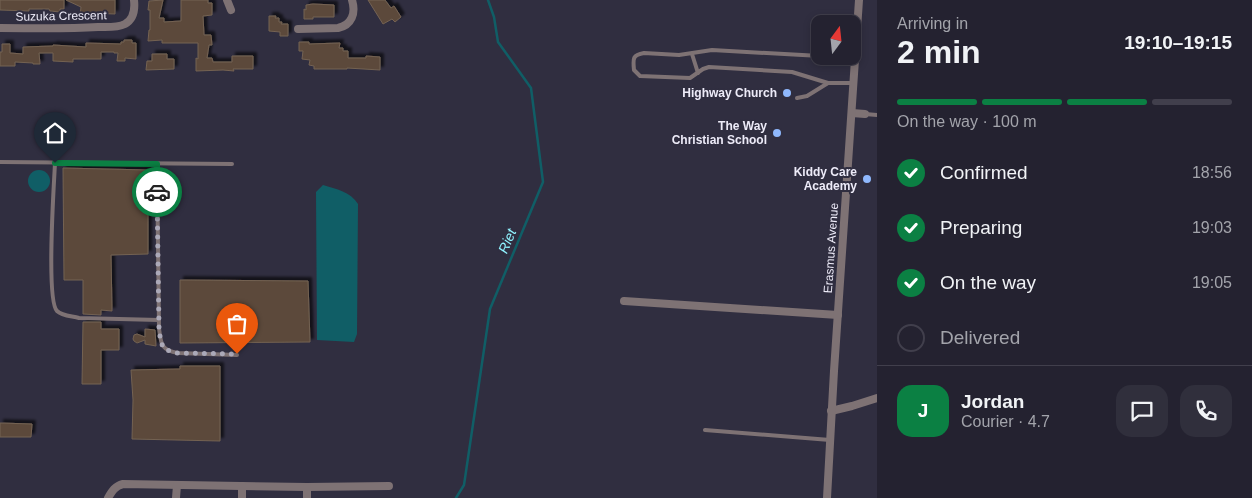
<!DOCTYPE html>
<meta charset="utf-8">
<style>
:root{--surface:#242230;--page:#302f3c;--text:#f1f3f6;--muted:#a3a4ab;--line:#413f4c;--accent:#0b8043}
body{margin:0;font-family:Helvetica,sans-serif;background:var(--page);color:var(--text);height:100vh;display:flex;flex-direction:column;font-size:19px;white-space:nowrap}
*{box-sizing:border-box;margin:0}
p{font-size:16px;color:var(--muted)}
.icon{flex:none;width:28px;height:28px;fill:none;stroke:currentColor;stroke-width:2;stroke-linecap:round;stroke-linejoin:round}
.map{position:relative;flex:1;overflow:hidden}
.side{display:flex;flex-direction:column;background:var(--surface);width:375px}
.side>*{flex:none}
.needle{width:32px;rotate:15deg}
.controls{position:absolute;left:811px;top:15px;display:grid;gap:10px}
.controls a{display:grid;place-items:center;width:50px;height:50px;border-radius:10px;background:var(--surface);box-shadow:0 2px 8px #0003,0 0 0 1px var(--line);font-size:25px}
.pin{position:absolute;display:grid;place-items:center;width:42px;height:42px;color:#fff;margin:-51px -21px;border-radius:50% 50% 50% 0;rotate:-45deg;box-shadow:0 0 5px #0007}
.pin .icon{rotate:45deg}
.courier{position:absolute;display:grid;place-items:center;width:50px;height:50px;margin:-25px;border:4px solid #0b8043;border-radius:50%;background:#fff;color:#222;box-shadow:0 1px 6px #0007}
.overview em{font-style:normal;font-weight:800}
.overview div{display:flex;flex-direction:column-reverse}
.overview{display:flex;align-items:center;justify-content:space-between;height:85px;padding:0 20px}
h1{font-size:32px;font-weight:800;line-height:38px}
.bar{display:grid;grid-template-columns:repeat(4,1fr);gap:8px 5px;align-content:center;height:60px;padding:0 20px}
.bar i{height:6px;border-radius:4px;background:var(--line)}
.bar .on{background:var(--accent)}
.bar p{grid-column:span 4}
.line{display:flex;align-items:center;gap:12px;padding:0 20px;border-top:1px solid var(--line)}
.line div{flex:1}
.round{display:grid;place-items:center;flex:none;width:52px;height:52px;border-radius:15px;background:var(--page)}
ol{padding:0 20px;list-style:none}
li{display:flex;align-items:center;gap:15px;height:55px}
li p{margin-inline-start:auto}
li .icon{padding:5px;border-radius:50%;background:var(--accent);color:#fff;stroke-width:4}
li:last-child{color:var(--muted)}
li i{width:28px;height:28px;border:2px solid var(--line);border-radius:50%}
main{display:flex;flex:1;min-height:0}
.map>svg:first-child{display:block}
.water{fill:#105e66}
.lines{fill:none;stroke-linecap:round;stroke-linejoin:round}
.stream{stroke:#105e66;stroke-width:2.5}
.building{fill:#5b4a3b;stroke:#746252;filter:url(#shadow)}
.lane{stroke:#7e7274;stroke-width:4}
.street{stroke:#7e7274;stroke-width:8}
.done{stroke:#aba9b8;stroke-width:5;stroke-dasharray:0 9}
.route{stroke:#0b8043;stroke-width:6}
.poi-dot{fill:#8fb8fd;stroke:#302e40;stroke-width:2}
.labels{text-anchor:middle;dominant-baseline:central;stroke-width:4;stroke-linejoin:round;paint-order:stroke}
.street-label{font-size:12px;fill:#edebf8;stroke:#302e40}
.poi-label{font-size:12px;font-weight:bold;fill:#edebf8;stroke:#302e40;text-anchor:end}
.water-label{font-size:14px;font-style:italic;fill:#90f3ff;stroke:#302e40}
</style>
<main>
<div class="map">
<svg width="877" height="498" viewBox="0 0 877 498">
<defs>
<filter id="shadow"><feDropShadow dx="3.5" dy="-3.5" stdDeviation="1" flood-color="#0009"/></filter>
</defs>
<rect width="100%" height="100%" fill="#302e40"/>
<!-- water -->
<g class="water">
<circle cx="39" cy="181" r="11"/>
<path d="M323 185C336 189 351 192 358 204L357 334 354 342 317 340 316 192Z"/>
</g>
<g class="lines">
<!-- stream -->
<polyline class="stream" points="456,498 464,485 490,309 543,182 531,88 498,42 494,17 488,0"/>
</g>
<!-- building -->
<g class="building">
<polygon points="0,0 64,0 64,9 60,9 60,12 50,11 49,9 29,9 29,11 0,10"/>
<polygon points="66,0 115,0 115,14 90,13 90,16 80,16 81,7"/>
<polygon points="163,0 159,18 164,18 164,22 181,21 181,0 208,0 208,3 212,3 212,15 203,16 204,35 211,35 212,45 209,45 207,58 212,58 213,62 232,62 232,56 253,56 253,69 233,69 234,71 223,70 196,71 196,58 198,59 198,43 162,43 162,40 148,41 149,30 150,30 150,10 148,10 149,1"/>
<polygon points="368,0 385,0 391,8 394,6 401,17 395,22 392,19 383,24"/>
<polygon points="313,4 334,5 334,17 313,17 313,19 304,19 304,9 306,10 306,5"/>
<polygon points="269,16 276,16 275,18 279,18 279,22 282,22 281,24 288,24 288,36 280,36 280,32 269,31"/>
<polygon points="124,40 132,40 132,43 136,43 136,59 125,58 125,61 117,61 118,53 114,53 114,52 101,52 101,59 73,59 73,62 53,61 53,53 39,53 40,64 33,64 33,63 15,62 15,66 0,66 0,52 2,52 2,44 10,44 10,53 23,54 23,47 53,46 53,45 86,47 86,43 121,44 121,42 124,42"/>
<polygon points="299,42 309,42 309,44 340,43 339,48 343,48 343,51 348,51 348,58 366,58 366,56 380,57 380,70 347,68 347,69 314,69 314,66 309,65 310,60 302,59 303,51 299,51"/>
<polygon points="152,54 167,54 167,59 174,59 174,69 146,70 147,61 152,61"/>
<polygon points="63,168 148,170 148,254 111,255 112,311 101,310 101,315 83,314 83,280 64,280"/>
<polygon points="180,280 308,281 310,342 180,343"/>
<polygon points="83,322 101,322 101,329 119,329 119,350 101,350 101,384 82,384"/>
<polygon points="145,329 155,330 156,346 145,344 145,340 137,343 134,341 133,339 134,335 137,334 145,337"/>
<polygon points="180,366 220,366 220,441 132,439 133,400 131,370 180,369"/>
<polygon points="0,423 32,424 31,437 0,437"/>
</g>
<g class="lines">
<!-- lane -->
<g class="lane">
<polyline points="692,54 698,73"/>
<path d="M854 83H828L792 72 709 67 703 69 690 78 640 76 634 70C633 59 632 55 644 53L679 55 712 50 856 58"/>
<polyline points="797,98 807,96 828,83"/>
<polyline points="865,114 877,115"/>
<polyline points="0,162 232,164"/>
<path d="M55 163C54 184 46 300 57 311 62 316 72 316 79 318L159 320"/>
<path d="M157 164 159 328C161 343 160 350 178 353L237 355"/>
<polyline points="705,430 830,440"/>
</g>
<!-- street -->
<g class="street">
<polyline points="227,0 231,10"/>
<path d="M0 28C33 28 65 29 98 27 106 27 117 28 125 24 134 19 135 9 134 0"/>
<path d="M298 29 338 28C352 25 356 13 352 0"/>
<polyline points="852,113 865,114"/>
<polyline points="624,301 838,315"/>
<polyline points="831,411 852,406 877,398"/>
<path d="M108 498C112 491 115 486 123 484L307 487 389 486"/>
<polyline points="176,498 177,485"/>
<polyline points="242,498 242,486"/>
<polyline points="307,498 307,487"/>
<polyline points="827,498 834,371 859,0"/>
</g>
</g>
<g class="lines">
<!-- done -->
<path class="done" d="M157 192 159 328C161 344 160 350 178 353L237 354"/>
<!-- route -->
<polyline class="route" points="55,163 157,164 157,192"/>
</g>
<!-- markers -->
<g class="poi-dot">
<circle cx="787" cy="93" r="5"/>
<circle cx="777" cy="133" r="5"/>
<circle cx="867" cy="179" r="5"/>
</g>
<g class="labels">
<!-- street labels -->
<g class="street-label">
<text transform="translate(61 16) rotate(-1)">Suzuka Crescent</text>
<text transform="translate(831 248) rotate(-86)">Erasmus Avenue</text>
</g>
<!-- poi labels -->
<g class="poi-label">
<text x="777" y="93">Highway Church</text>
<text x="767" y="126">The Way<tspan x="767" dy="14">Christian School</tspan></text>
<text x="857" y="172">Kiddy Care<tspan x="857" dy="14">Academy</tspan></text>
</g>
<!-- water labels -->
<g class="water-label">
<text transform="translate(507 241) rotate(-67)">Riet</text>
</g>
</g>
</svg>
<div class="controls">
<a><svg class="needle" viewBox="-14 -14 28 28"><path d="M0-13l5 13h-10z" fill="#e53935"/><path d="M0 13l5-13h-10z" fill="#a3a4ab"/></svg></a>
</div>
<div class="pin" style="left:237px;top:354px;background:#ea580c"><svg class="icon" aria-label="bag" viewBox="0 0 24 24"><path d="M5 8h14l-1 12H6zM9 8a3 3 0 0 1 6 0"/></svg></div>
<div class="pin" style="left:55px;top:163px;background:#1f2937"><svg class="icon" aria-label="home" viewBox="0 0 24 24"><path d="M3 11l9-7 9 7M6 9v11h12V9"/></svg></div>
<div class="courier" style="left:157px;top:192px"><svg class="icon" aria-label="car" viewBox="0 0 24 24"><path d="M5 17H2v-5l4-1 3-4h7l3 4 3 1v5h-3M9 17h6M6 11h13"/><circle cx="7" cy="17" r="2"/><circle cx="17" cy="17" r="2"/></svg></div>
</div>
<section class="side">
<div class="overview"><div><h1>2 min</h1><p>Arriving in</p></div><em>19:10–19:15</em></div>
<div class="bar"><i class="on"></i><i class="on"></i><i class="on"></i><i></i><p>On the way · 100 m</p></div>
<ol>
<li><svg class="icon" aria-label="check" viewBox="0 0 24 24"><path d="M5 12l5 5 9-10"/></svg>Confirmed<p>18:56</p></li>
<li><svg class="icon" aria-label="check" viewBox="0 0 24 24"><path d="M5 12l5 5 9-10"/></svg>Preparing<p>19:03</p></li>
<li><svg class="icon" aria-label="check" viewBox="0 0 24 24"><path d="M5 12l5 5 9-10"/></svg>On the way<p>19:05</p></li>
<li><i></i>Delivered</li>
</ol>
<div class="line" style="height:90px"><b class="round" style="background:var(--accent);color:#fff">J</b><div><b>Jordan</b><p>Courier · 4.7</p></div><a class="round"><svg class="icon" aria-label="chat" viewBox="0 0 24 24"><path d="M4 5h16v11H9l-5 4z"/></svg></a><a class="round"><svg class="icon" aria-label="phone" viewBox="0 0 24 24"><path d="M5 4h4l2 5-3 2q2 4 5 5l2-3 5 2v4C11 20 4 13 5 4z"/></svg></a></div>
</section>
</main>
